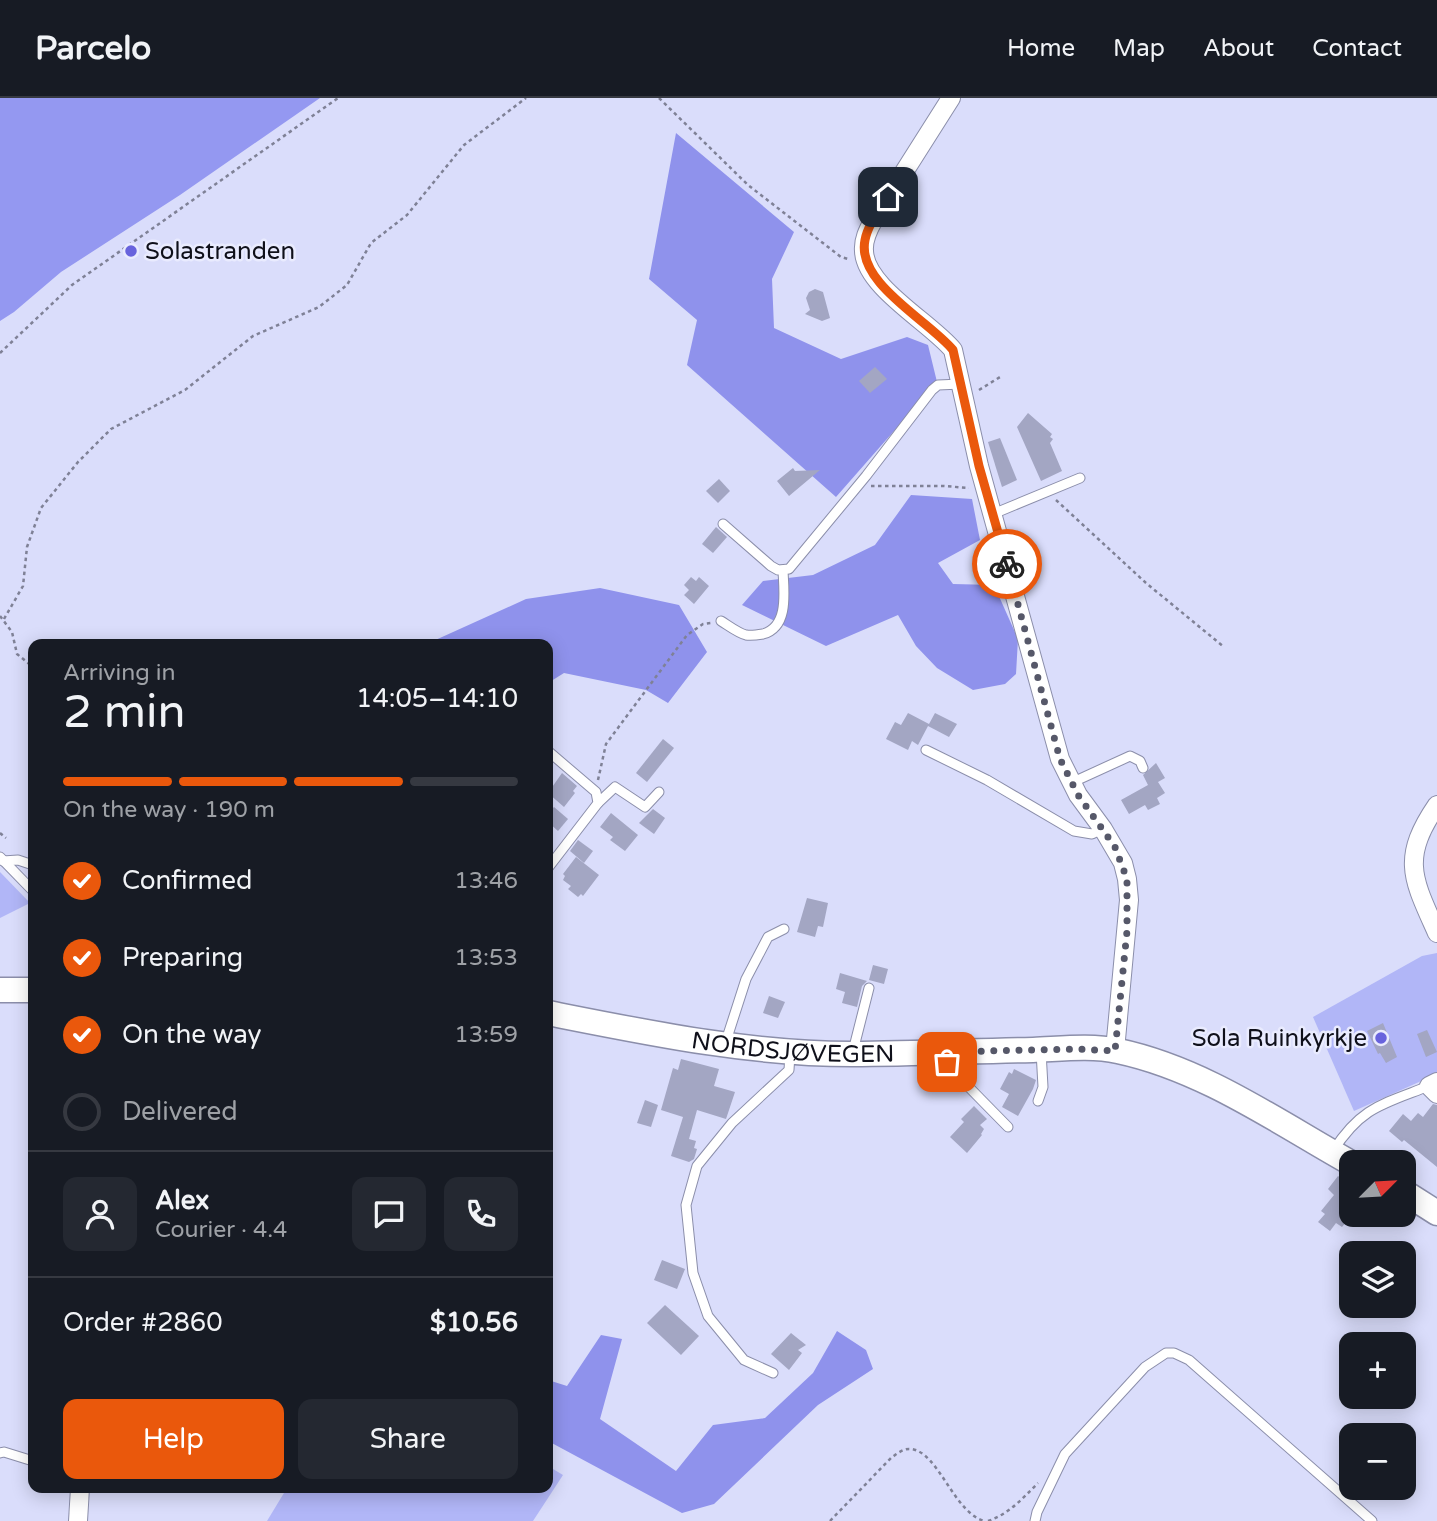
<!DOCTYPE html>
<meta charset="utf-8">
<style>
:root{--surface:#171b24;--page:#242831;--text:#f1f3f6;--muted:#9ea1a6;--line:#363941;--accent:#ea580c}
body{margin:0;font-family:"Varela Round",sans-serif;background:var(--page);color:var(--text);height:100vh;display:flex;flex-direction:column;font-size:26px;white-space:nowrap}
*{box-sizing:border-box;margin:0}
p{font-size:23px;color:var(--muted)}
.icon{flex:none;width:38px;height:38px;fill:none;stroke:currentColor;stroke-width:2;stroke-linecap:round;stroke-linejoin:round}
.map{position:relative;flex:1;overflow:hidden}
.sheet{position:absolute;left:28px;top:541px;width:525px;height:854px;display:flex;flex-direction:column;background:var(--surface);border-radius:14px;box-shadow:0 4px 18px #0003}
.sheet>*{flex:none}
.needle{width:46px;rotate:66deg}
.tools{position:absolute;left:1339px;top:1052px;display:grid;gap:14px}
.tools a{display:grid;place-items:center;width:77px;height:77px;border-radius:14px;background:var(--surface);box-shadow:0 4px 18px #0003;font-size:35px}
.pin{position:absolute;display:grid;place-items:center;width:60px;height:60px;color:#fff;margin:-30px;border-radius:14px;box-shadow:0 4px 10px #0006}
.courier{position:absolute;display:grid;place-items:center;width:70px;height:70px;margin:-35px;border:5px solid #ea580c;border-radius:50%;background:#fff;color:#222;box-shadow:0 2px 9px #0007}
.headline em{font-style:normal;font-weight:600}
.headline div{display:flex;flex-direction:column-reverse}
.headline{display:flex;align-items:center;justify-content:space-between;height:119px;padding:0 35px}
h1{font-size:46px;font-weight:600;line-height:52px}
.bar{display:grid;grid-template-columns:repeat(4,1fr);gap:10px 7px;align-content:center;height:84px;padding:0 35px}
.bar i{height:9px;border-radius:5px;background:var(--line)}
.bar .on{background:var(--accent)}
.bar p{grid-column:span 4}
.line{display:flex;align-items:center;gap:18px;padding:0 35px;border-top:2px solid var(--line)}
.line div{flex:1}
.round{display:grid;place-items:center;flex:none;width:74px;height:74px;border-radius:14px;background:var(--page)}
ol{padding:0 35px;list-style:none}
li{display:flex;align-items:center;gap:21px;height:77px}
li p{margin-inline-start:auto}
li .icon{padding:7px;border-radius:50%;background:var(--accent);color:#fff;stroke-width:4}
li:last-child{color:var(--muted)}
li i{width:38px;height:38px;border:4px solid var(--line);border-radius:50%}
.action{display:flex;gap:14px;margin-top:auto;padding:14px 35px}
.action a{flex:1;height:80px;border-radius:14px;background:var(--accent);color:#fff;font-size:28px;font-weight:600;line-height:80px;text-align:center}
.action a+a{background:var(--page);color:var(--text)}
header{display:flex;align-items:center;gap:42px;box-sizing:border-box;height:98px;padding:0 35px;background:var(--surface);border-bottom:2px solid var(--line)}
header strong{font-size:33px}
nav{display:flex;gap:38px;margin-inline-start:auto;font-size:24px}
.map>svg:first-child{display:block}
.green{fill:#b1b6f7}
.forest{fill:#8f92ec}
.water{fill:#9498f1}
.building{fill:#a3a6c3}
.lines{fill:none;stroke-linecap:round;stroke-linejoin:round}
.lane-casing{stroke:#8b8eaa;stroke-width:11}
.street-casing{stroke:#8b8eaa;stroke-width:20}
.secondary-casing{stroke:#8b8eaa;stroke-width:27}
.path{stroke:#7f8196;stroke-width:2.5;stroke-dasharray:3.5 3.5;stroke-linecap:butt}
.lane{stroke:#fff;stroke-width:9}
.street{stroke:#fff;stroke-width:18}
.secondary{stroke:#fff;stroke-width:24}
.done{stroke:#565869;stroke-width:7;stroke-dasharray:0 12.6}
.route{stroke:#ea580c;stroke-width:9}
.poi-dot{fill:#6863dd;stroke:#e9ebfe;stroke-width:2.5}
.labels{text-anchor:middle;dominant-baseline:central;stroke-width:5;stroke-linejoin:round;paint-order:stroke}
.poi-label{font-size:24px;fill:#0f101a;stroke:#e9ebfe;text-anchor:start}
.street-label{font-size:24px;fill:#0f101a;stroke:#e9ebfe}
</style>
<header>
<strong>Parcelo</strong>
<nav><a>Home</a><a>Map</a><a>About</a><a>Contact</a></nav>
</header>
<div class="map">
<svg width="1437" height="1423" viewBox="0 0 1437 1423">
<rect width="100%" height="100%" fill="#daddfb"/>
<!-- green -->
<g class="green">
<polygon points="0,774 30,805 0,820"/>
<polygon points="1437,855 1437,976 1354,1013 1313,919 1422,858"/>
<polygon points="548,1368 563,1377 533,1423 267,1423 287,1390 548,1390"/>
</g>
<!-- forest -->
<g class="forest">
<polygon points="676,35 794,134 772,181 774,230 841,261 907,239 928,247 937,284 836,399 687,267 697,222 649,181"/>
<polygon points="911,397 972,401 980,442 938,465 953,486 994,487 1018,541 1016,576 1005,586 973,592 937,570 916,548 898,517 826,548 742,507 763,483 813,477 875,447"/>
<polygon points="600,490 679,507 707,554 668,605 646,592 564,575 548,585 548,546 432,546 431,544 526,501"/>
<polygon points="837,1233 866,1252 873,1271 818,1307 714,1406 682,1415 548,1343 548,1282 567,1288 601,1237 622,1241 600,1321 676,1373 713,1327 765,1320 813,1275"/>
</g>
<!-- water -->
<polygon class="water" points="0,0 320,0 180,97 61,174 14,214 0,223"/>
<!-- building -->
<g class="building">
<polygon points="815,191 823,194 830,220 822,223 805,216 810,212 806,200 809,194"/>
<polygon points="875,269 887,281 870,295 859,283"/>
<polygon points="1028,315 1052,336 1050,339 1053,341 1050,345 1062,373 1041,383 1017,329"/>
<polygon points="1000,340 1017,382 1002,389 988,344"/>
<polygon points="793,370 795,373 820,372 789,398 777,383"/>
<polygon points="719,381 730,393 718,405 706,393"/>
<polygon points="716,429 727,439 713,455 702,446"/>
<polygon points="691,479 696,483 699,479 709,488 694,506 684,497 689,492 684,487"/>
<polygon points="908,615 929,626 935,615 957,626 949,639 928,628 918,647 912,643 908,652 886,641 895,624 901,627"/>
<polygon points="663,641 674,650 647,684 636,675"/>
<polygon points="1156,665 1165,680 1158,684 1165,695 1157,700 1160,706 1148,712 1145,707 1129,716 1121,702 1148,687 1143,677"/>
<polygon points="562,675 577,688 573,693 575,695 564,709 548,695"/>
<polygon points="554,709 568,721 558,733 548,724 548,715"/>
<polygon points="653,711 665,720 654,736 639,725"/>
<polygon points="611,715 638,737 625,753 610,742 613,739 600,729"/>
<polygon points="578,742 593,753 584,765 570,753"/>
<polygon points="576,759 599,777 583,798 581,796 578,799 568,791 571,788 563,782 565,778 563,776"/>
<polygon points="807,800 828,805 823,829 818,828 815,839 797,834"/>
<polygon points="873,867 888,871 884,886 869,882"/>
<polygon points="840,875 867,883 862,888 857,909 842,905 845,894 836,891"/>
<polygon points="769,898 785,904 778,920 763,915"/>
<polygon points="1383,925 1397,959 1386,965 1380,955 1378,956 1367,933"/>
<polygon points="1427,932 1437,954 1426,959 1417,936"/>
<polygon points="681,961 719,971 714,988 735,994 726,1021 697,1012 689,1041 696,1043 694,1050 697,1051 694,1061 689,1064 671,1058 683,1019 661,1012 673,970 678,972"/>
<polygon points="1014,971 1036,982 1033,991 1018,1018 1002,1009 1009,996 1000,991 1009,974 1012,976"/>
<polygon points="645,1002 658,1007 651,1029 637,1025"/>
<polygon points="1433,1006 1437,1007 1437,1069 1404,1042 1402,1044 1389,1033 1403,1016 1411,1023 1418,1015 1423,1019"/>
<polygon points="974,1008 987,1021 980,1027 984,1031 981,1036 982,1037 967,1055 950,1039 964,1024 961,1021"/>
<polygon points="1338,1078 1351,1088 1351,1092 1344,1101 1351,1106 1351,1118 1342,1129 1336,1125 1330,1133 1318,1124 1325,1116 1321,1113 1334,1097 1328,1091"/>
<polygon points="662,1162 685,1171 677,1191 654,1182"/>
<polygon points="665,1207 699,1238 681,1257 647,1225"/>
<polygon points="791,1235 806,1247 798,1252 802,1255 789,1272 771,1256"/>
</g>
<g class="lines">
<defs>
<g id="lane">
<polyline points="993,416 1080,380"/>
<polyline points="723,426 771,468 778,472 789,471 866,378 932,292 938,287 961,286"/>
<path d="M721 523C729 528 738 535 746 537 751 538 757 537 763 536 789 529 784 494 783 473"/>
<polyline points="926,652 987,682 1074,733 1092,736 1103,731"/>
<polyline points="548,653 596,694 598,705 548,770"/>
<polyline points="1071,685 1130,658 1140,663 1143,670"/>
<polyline points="598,705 615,689 645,709 659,694"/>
<polyline points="0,759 33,793"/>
<polyline points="3,763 18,762 33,767"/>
<polyline points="726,943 746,881 768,839 784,831"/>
<polyline points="853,953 869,890"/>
<polyline points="944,959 954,974 1008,1029"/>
<polyline points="1038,1003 1043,989 1041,953"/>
<path d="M1333 1053C1361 1009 1383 1006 1429 988"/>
<polyline points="773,1275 744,1262 708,1218 693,1175 686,1107 697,1068 732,1025 789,972 790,956"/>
<polyline points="0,1355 4,1354 33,1363"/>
<polyline points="1035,1423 1037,1414 1065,1356 1145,1269 1166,1255 1174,1255 1189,1262 1372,1423"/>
</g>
<g id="street">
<path d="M951 0 873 123C868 132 863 142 864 153 865 189 931 225 953 252L979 368 1060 661 1078 697 1103 731 1123 765 1127 781 1129 802 1115 952"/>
<path d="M1437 707C1400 761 1413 781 1437 835"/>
<polyline points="1437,984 1429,988 1437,996"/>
<polyline points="78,1423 80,1390"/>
</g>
<g id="secondary">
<polyline points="0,892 33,892"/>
<path id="s1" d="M548 915C649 935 749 956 852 956 912 956 973 953 1033 952 1060 951 1091 947 1118 953 1203 971 1276 1023 1351 1065"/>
<polyline points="1404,1094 1437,1115"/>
</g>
</defs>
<!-- lane casing -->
<use href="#lane" class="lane-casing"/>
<!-- street casing -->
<use href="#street" class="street-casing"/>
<!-- secondary casing -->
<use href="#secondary" class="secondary-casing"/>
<!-- path -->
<g class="path">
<polyline points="659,0 748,87 841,159 848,161"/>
<polyline points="0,255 72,187 338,0"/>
<polyline points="979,292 1000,279"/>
<polyline points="871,388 944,388 969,390"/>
<polyline points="1056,402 1146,485 1224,549"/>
<polyline points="0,518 12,534 17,556 33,569"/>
<polyline points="4,521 23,488 27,449 41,410 78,364 111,331 185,292 253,238 319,209 347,187 371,145 407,117 464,47 526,0"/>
<polyline points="598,682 606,646 687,537 703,526 711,525"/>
<polyline points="0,735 6,740"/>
<path d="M830 1423 891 1360C897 1356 903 1350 911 1351 939 1354 954 1416 985 1423"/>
<path d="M988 1423C1009 1416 1023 1400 1038 1385"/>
</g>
<!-- lane -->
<use href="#lane" class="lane"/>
<!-- street -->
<use href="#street" class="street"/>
<!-- secondary -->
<use href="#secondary" class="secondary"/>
</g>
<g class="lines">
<!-- done -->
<polyline class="done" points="947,964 942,954 1077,951 1115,953 1127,833 1127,781 1115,749 1078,697 1060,661 1007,466"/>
<!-- route -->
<path class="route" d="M888 99C880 112 868 126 865 142 856 185 928 222 953 252L979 368 1007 466"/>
</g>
<!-- markers -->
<g class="poi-dot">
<circle cx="131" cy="153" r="7"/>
<circle cx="1381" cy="940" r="7"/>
</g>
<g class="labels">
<!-- poi labels -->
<g class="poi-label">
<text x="145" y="153">Solastranden</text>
<text x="1367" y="940" text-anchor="end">Sola Ruinkyrkje</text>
</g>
<!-- street labels -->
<g class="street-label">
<text stroke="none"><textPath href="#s1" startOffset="248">NORDSJØVEGEN</textPath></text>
</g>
</g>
</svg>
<div class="tools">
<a><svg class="needle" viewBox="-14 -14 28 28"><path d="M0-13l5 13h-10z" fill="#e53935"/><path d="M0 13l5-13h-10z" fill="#9ea1a6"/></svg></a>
<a><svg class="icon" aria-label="layers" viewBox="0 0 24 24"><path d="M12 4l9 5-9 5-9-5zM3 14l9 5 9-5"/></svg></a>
<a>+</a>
<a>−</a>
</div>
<div class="pin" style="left:947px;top:964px;background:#ea580c"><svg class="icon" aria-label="bag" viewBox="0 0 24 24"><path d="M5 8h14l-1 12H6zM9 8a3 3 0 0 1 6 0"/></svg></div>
<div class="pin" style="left:888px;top:99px;background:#1f2937"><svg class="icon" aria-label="home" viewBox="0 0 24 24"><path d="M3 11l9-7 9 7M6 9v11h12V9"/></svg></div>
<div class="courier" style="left:1007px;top:466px"><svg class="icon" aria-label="bike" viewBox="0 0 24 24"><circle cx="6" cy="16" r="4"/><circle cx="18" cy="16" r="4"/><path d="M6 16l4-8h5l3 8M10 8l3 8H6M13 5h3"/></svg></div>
<section class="sheet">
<div class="headline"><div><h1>2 min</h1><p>Arriving in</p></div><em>14:05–14:10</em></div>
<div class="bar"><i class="on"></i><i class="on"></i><i class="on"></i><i></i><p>On the way · 190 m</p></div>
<ol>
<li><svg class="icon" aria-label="check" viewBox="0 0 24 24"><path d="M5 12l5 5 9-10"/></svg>Confirmed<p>13:46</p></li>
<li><svg class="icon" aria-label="check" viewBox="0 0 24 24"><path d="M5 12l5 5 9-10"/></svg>Preparing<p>13:53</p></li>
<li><svg class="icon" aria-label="check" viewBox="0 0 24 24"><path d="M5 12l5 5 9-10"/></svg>On the way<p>13:59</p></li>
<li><i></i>Delivered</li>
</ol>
<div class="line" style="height:126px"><a class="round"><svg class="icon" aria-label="person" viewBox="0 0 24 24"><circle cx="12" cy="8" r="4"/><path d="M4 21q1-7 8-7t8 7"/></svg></a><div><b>Alex</b><p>Courier · 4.4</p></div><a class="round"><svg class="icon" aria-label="chat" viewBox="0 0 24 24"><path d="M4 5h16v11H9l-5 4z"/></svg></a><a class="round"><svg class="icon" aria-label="phone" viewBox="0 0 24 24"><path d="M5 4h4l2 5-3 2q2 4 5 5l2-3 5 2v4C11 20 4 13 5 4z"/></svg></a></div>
<div class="line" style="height:91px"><div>Order #2860</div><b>$10.56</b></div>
<div class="action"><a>Help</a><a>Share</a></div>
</section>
</div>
